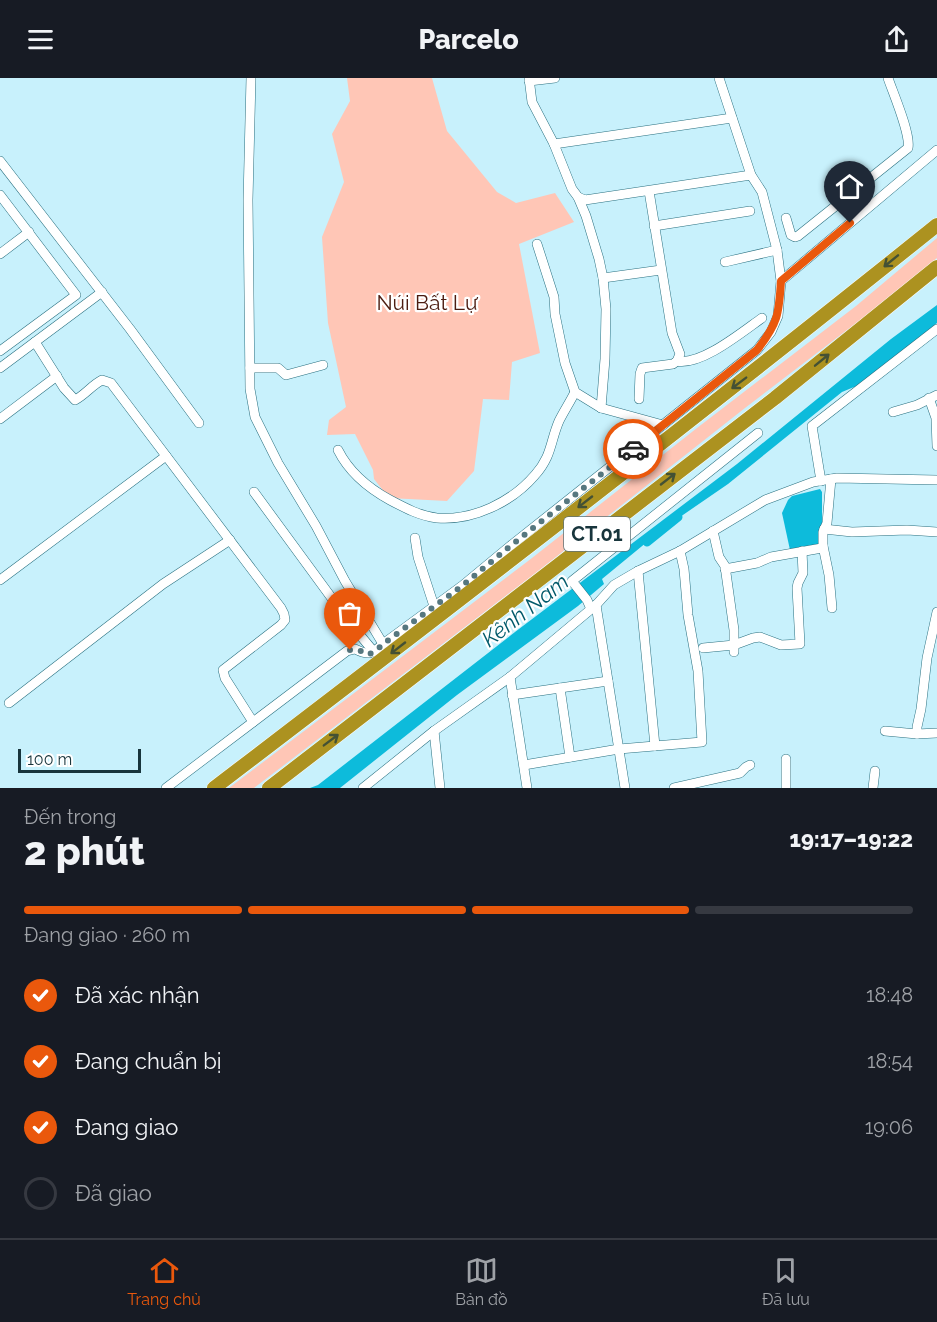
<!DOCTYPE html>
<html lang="vi">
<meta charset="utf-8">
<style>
:root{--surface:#171b24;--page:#242831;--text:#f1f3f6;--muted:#9ea1a6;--line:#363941;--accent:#ea580c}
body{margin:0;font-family:Raleway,sans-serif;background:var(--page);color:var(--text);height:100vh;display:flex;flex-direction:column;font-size:22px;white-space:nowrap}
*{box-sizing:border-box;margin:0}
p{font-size:20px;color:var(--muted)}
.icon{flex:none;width:33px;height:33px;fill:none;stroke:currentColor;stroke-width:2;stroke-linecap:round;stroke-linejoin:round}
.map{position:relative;height:710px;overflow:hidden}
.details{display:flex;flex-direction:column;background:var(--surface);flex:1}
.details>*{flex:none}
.scale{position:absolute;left:18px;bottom:15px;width:123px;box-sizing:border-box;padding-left:6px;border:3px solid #18353c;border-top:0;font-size:16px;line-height:21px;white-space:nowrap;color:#18353c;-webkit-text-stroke:4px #fff;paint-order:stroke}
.pin{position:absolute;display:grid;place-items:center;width:51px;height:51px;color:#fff;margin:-62px -26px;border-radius:50% 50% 50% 0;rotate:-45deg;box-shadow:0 0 6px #0007}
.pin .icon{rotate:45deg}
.courier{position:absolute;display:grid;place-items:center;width:60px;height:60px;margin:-30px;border:4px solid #ea580c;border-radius:50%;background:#fff;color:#222;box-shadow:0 2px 8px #0007}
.head em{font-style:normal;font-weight:800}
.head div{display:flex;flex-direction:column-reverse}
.head{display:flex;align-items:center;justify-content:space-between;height:102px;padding:0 24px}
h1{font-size:39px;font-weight:800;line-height:45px}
.bar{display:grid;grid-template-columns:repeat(4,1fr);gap:9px 6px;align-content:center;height:72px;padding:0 24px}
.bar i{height:8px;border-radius:4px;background:var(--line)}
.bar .on{background:var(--accent)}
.bar p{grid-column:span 4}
ol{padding:0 24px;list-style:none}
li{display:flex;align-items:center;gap:18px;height:66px}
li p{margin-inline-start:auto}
li .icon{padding:6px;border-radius:50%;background:var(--accent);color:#fff;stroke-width:4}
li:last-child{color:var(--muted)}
li i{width:33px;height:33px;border:3px solid var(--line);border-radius:50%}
header{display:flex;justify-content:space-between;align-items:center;height:78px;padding:0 24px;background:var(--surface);font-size:27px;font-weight:800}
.tabs{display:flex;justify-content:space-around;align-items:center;height:84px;border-top:2px solid var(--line);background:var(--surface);font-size:16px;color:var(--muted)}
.tabs a{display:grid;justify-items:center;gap:3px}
.tabs .on{color:var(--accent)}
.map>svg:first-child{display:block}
.green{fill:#ffc6b6}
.water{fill:#0dbbdb}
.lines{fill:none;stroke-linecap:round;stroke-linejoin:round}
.canal{stroke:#0dbbdb;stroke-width:9}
.minor-casing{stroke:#2a7181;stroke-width:10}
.highway-casing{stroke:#fff;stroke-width:15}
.minor{stroke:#fff;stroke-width:9}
.highway{stroke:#ac9220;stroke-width:14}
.oneway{stroke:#445134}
.done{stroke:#56777f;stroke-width:6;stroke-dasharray:0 10.8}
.route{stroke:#ea580c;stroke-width:8}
.labels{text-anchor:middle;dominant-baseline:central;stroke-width:4.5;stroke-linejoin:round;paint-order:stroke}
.shield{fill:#fff;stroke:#5d7276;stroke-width:1.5}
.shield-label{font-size:20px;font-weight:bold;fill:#18353c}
.park-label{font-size:21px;fill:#4c1c10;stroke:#fff}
.water-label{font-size:22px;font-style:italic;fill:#025a6b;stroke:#fff}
</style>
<header><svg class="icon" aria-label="menu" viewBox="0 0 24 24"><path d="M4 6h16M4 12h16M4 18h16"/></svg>Parcelo<svg class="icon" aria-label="share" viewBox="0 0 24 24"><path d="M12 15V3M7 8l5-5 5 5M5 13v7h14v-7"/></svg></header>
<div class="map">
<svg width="937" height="710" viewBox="0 0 937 710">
<rect width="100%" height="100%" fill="#c8f1fc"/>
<!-- green -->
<g class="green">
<polygon points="347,0 432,0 447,53 497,114 516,125 555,115 574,144 519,166 540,275 512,284 509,322 483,321 474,393 447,423 389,420 374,401 373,392 355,356 327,357 329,342 346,329 328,245 322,159 344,104 332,56 350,23"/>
<polygon points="937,160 937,180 927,188 860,242 745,330 533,497 254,710 229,710 532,480 697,350 856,228"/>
</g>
<!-- water -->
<g class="water">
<polygon points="937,227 937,245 857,310 854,309 842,314 728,406 664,450 602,501 604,506 578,528 457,617 340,710 310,710 318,707 515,554 737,386 891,261"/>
<polygon points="820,411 822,414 822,445 818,466 790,472 782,435 788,422 792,418"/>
</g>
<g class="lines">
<!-- canal -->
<polyline class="canal" points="647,464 678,439"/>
<defs>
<g id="minor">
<polyline points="251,0 248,122 250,311 255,339 278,385 316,448 345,503 383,566 462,508 509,469 757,272 771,254 778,238 781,203 777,172 762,114 751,97 719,0"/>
<polyline points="529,0 532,24 554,66 572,111 578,119 586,138 599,181 603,200 606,231 605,281 601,330"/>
<polyline points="529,3 555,0"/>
<polyline points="554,66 732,40"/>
<polyline points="0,83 130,251 199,345"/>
<polyline points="0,117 76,217 0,273"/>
<polyline points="578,119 585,122 751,97"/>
<path d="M786 140 791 157 795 159 798 158 908 70C911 56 893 15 888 0"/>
<polyline points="654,148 750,133"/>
<polyline points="537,166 554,219 555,236 565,285 575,314 601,330 663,347"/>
<polyline points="0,176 29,154"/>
<polyline points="725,184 777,172"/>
<polyline points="603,200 661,192"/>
<polyline points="781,203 937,72"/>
<path d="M35 264 64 310 75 322C85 317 92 307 102 302L111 305 281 530 284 536 285 542 281 547 223 592 225 600 253 644"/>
<path d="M677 283C701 288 742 254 762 240"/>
<polyline points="0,290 102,214"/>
<polyline points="250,290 278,290 286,297 323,287"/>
<polyline points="929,320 936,340 937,368"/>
<polyline points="639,321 640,296 642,290 673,286 677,283 680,276 672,255 649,113"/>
<polyline points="893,334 917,327 937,317"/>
<polyline points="0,341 57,298"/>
<path d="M338 372C349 394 368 410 390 422 405 430 420 438 437 440 473 443 512 424 535 397 552 378 550 364 559 343 564 333 570 324 575 314"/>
<polyline points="831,401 827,445 823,454 823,468 829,497 832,530"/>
<polyline points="821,403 812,348 937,251"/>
<polyline points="254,414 350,545 374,574"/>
<polyline points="824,451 852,454 907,452 937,454"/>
<polyline points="713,453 719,479 725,488 734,552 734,574"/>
<polyline points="415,460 418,479 434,528"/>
<polyline points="725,491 757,485 771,479 822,470 823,468"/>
<polyline points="638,493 655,668"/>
<polyline points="0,502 166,378"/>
<polyline points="596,527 625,710"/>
<polyline points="591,531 587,522 572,503 758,355"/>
<polyline points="703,570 734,567 753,560 760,559 781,567 800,566 797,510 798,505 803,495 802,473"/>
<polyline points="510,599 527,710"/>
<polyline points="560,610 570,679"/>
<polyline points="512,617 608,603"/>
<polyline points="9,625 163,506 230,462"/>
<polyline points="434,653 440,710"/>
<polyline points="885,653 917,656 937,655"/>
<polyline points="917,656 917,649 921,631 927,580 937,534"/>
<polyline points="786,681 786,710"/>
<polyline points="524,687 619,671 702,664 698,593 688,537 684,491 680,473"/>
<path d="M166 710 347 573 355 571C369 578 372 576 383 566"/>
<polyline points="363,710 434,653 510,599 596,527 614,507 638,493 680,473 765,422 813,404 837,400 937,402"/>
<polyline points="674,710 740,695 746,689 750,687"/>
<polyline points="873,710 875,693"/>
</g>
<g id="highway">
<path d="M214 710C457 525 699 338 937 147"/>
<polyline points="269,710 775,320 937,189"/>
</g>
</defs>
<!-- minor casing -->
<use href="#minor" class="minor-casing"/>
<!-- highway casing -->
<use href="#highway" class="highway-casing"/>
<!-- minor -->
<use href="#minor" class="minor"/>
<!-- highway -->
<use href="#highway" class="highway"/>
</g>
<!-- one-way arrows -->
<defs><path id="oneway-shaft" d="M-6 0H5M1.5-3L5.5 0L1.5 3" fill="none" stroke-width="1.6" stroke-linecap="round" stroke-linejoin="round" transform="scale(1.5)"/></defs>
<g class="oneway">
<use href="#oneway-shaft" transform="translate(891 183) rotate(141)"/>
<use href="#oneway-shaft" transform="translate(822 282) rotate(-39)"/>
<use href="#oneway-shaft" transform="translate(739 305) rotate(143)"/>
<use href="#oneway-shaft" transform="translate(668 401) rotate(-38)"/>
<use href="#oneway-shaft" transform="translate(585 424) rotate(142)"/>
<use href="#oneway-shaft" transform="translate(398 570) rotate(142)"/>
<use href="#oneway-shaft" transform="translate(331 662) rotate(-37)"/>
</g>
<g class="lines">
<!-- done -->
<path class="done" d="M350 572C367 569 363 586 383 566L462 508 509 469 633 371"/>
<!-- route -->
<path class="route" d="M633 371 757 272C778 245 779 236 781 203L850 145"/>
</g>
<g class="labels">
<!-- shield labels -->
<rect class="shield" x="564" y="439" width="66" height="34" rx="4.5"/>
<g class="shield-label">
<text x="597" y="456">CT.01</text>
</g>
<!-- park labels -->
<g class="park-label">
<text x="427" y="224">Núi Bất Lự</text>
</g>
<!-- water labels -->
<g class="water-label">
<text transform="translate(525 532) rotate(-38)">Kênh Nam</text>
</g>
</g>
</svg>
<div class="scale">100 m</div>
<div class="pin" style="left:350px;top:572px;background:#ea580c"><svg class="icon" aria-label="bag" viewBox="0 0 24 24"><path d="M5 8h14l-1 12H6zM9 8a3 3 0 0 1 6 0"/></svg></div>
<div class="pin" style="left:850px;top:145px;background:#1f2937"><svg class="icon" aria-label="home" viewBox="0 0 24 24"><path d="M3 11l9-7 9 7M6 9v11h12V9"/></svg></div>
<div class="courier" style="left:633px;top:371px"><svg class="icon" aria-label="car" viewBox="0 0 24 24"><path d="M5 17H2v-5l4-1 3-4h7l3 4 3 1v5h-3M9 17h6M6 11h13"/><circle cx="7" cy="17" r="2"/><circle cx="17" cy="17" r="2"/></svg></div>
</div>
<section class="details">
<div class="head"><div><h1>2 phút</h1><p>Đến trong</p></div><em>19:17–19:22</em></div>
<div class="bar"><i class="on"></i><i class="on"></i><i class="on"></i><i></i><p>Đang giao · 260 m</p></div>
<ol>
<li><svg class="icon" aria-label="check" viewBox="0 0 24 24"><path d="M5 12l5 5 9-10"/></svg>Đã xác nhận<p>18:48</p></li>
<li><svg class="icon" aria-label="check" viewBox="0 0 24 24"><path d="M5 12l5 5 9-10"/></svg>Đang chuẩn bị<p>18:54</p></li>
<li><svg class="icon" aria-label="check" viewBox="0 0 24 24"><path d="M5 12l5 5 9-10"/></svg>Đang giao<p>19:06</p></li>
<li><i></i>Đã giao</li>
</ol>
</section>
<nav class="tabs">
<a class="on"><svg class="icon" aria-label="home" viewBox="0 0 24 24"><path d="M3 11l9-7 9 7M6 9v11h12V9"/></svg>Trang chủ</a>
<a><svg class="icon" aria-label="map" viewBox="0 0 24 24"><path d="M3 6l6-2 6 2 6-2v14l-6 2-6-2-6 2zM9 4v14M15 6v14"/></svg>Bản đồ</a>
<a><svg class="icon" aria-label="saved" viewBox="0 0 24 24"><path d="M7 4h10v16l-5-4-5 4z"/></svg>Đã lưu</a>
</nav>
